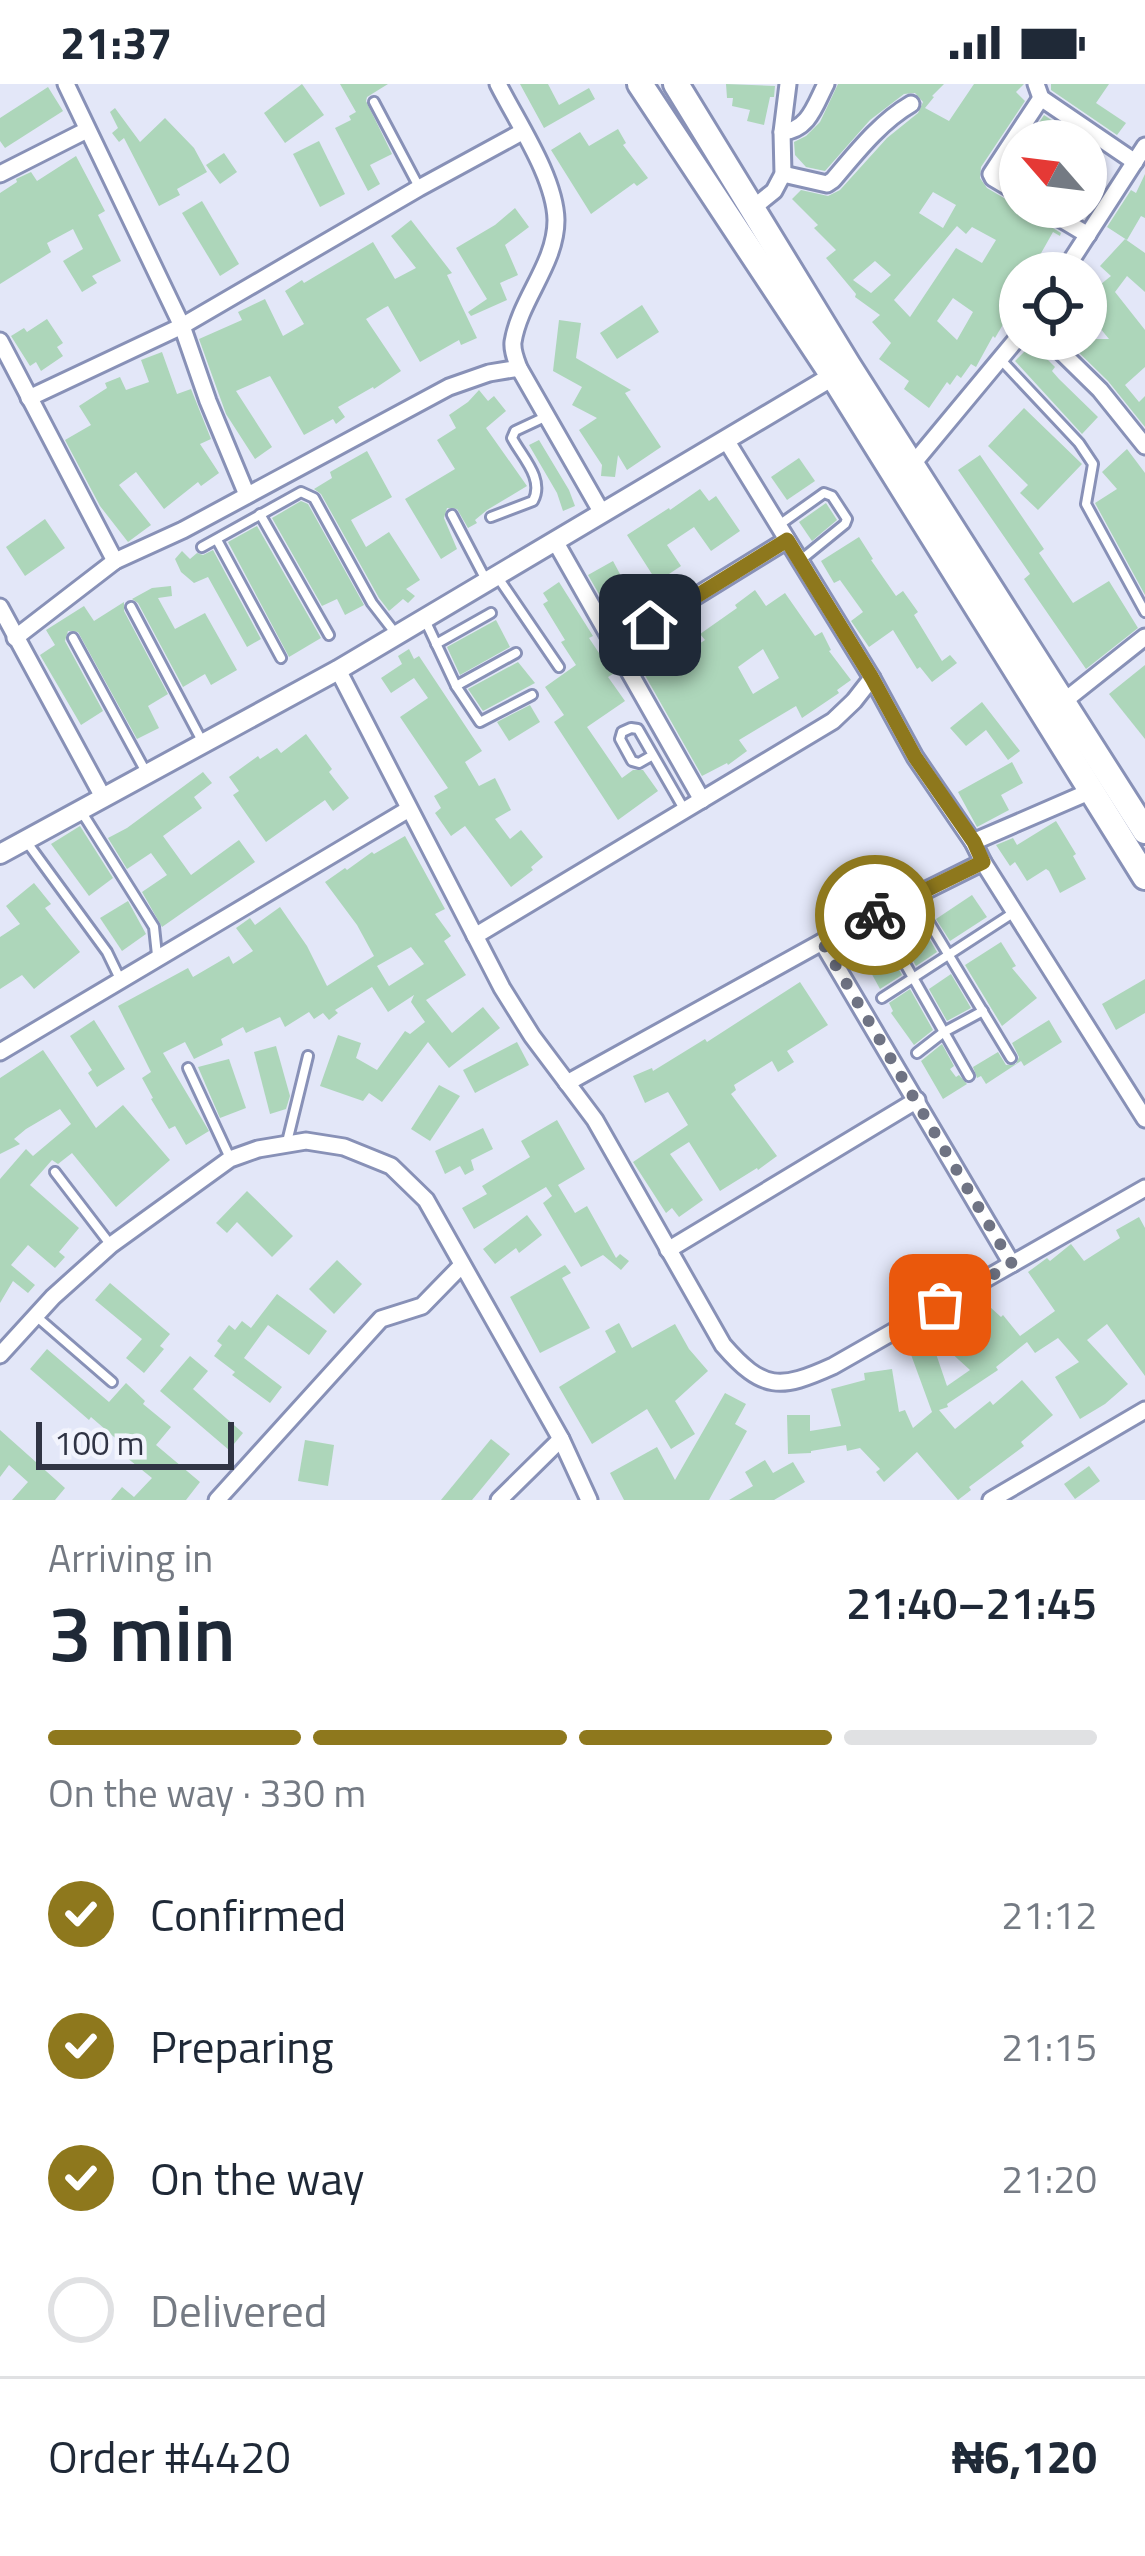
<!DOCTYPE html>
<meta charset="utf-8">
<style>
:root{--surface:#fff;--page:#f2f2f3;--text:#1f2937;--muted:#747a83;--line:#e0e1e3;--accent:#8e781d}
body{margin:0;font-family:"Titillium Web",sans-serif;background:var(--page);color:var(--text);height:100vh;display:flex;flex-direction:column;font-size:45px;white-space:nowrap}
*{box-sizing:border-box;margin:0}
p{font-size:39px;color:var(--muted)}
.icon{flex:none;width:66px;height:66px;fill:none;stroke:currentColor;stroke-width:2;stroke-linecap:round;stroke-linejoin:round}
.map{position:relative;height:1416px;overflow:hidden}
.panel{display:flex;flex-direction:column;background:var(--surface);flex:1}
.panel>*{flex:none}
.needle{width:78px;rotate:298deg}
.fabs{position:absolute;left:999px;top:36px;display:grid;gap:24px}
.fabs a{display:grid;place-items:center;width:108px;height:108px;border-radius:50%;background:var(--surface);box-shadow:0 3px 9px #0004;font-size:60px}
.scale{position:absolute;left:36px;bottom:30px;width:198px;box-sizing:border-box;padding-left:12px;border:6px solid #303444;border-top:0;font-size:33px;line-height:42px;white-space:nowrap;color:#303444;-webkit-text-stroke:9px #f2f4fd;paint-order:stroke}
.pin{position:absolute;display:grid;place-items:center;width:102px;height:102px;color:#fff;margin:-51px;border-radius:24px;box-shadow:0 6px 18px #0006}
.courier{position:absolute;display:grid;place-items:center;width:120px;height:120px;margin:-60px;border:9px solid #8e781d;border-radius:50%;background:#fff;color:#222;box-shadow:0 3px 15px #0007}
.head em{font-style:normal;font-weight:600}
.head div{display:flex;flex-direction:column-reverse}
.head{display:flex;align-items:center;justify-content:space-between;height:204px;padding:0 48px}
h1{font-size:78px;font-weight:600;line-height:90px}
.bar{display:grid;grid-template-columns:repeat(4,1fr);gap:18px 12px;align-content:center;height:144px;padding:0 48px}
.bar i{height:15px;border-radius:9px;background:var(--line)}
.bar .active{background:var(--accent)}
.bar p{grid-column:span 4}
.line{display:flex;align-items:center;gap:30px;padding:0 48px;border-top:3px solid var(--line)}
.line div{flex:1}
ol{padding:0 48px;list-style:none}
li{display:flex;align-items:center;gap:36px;height:132px}
li p{margin-inline-start:auto}
li .icon{padding:12px;border-radius:50%;background:var(--accent);color:#fff;stroke-width:4}
li:last-child{color:var(--muted)}
li i{width:66px;height:66px;border:6px solid var(--line);border-radius:50%}
.status{display:flex;justify-content:space-between;align-items:center;height:84px;padding:0 60px;background:var(--surface);direction:ltr}
.status svg{height:33px;fill:currentColor}
.map>svg:first-child{display:block}
.building{fill:#add6ba;fill-rule:evenodd}
.lines{fill:none;stroke-linecap:round;stroke-linejoin:round}
.service-casing{stroke:#8891b7;stroke-width:14}
.minor-casing{stroke:#8891b7;stroke-width:21}
.tertiary-casing{stroke:#8891b7;stroke-width:24}
.primary-casing{stroke:#8891b7;stroke-width:30}
.service{stroke:#fff;stroke-width:8}
.minor{stroke:#fff;stroke-width:15}
.tertiary{stroke:#fff;stroke-width:18}
.primary{stroke:#fff;stroke-width:24}
.done{stroke:#6f7383;stroke-width:12;stroke-dasharray:0 21.6}
.route{stroke:#8e781d;stroke-width:15}
</style>
<div class="status"><b>21:37</b><svg viewBox="0 0 49 12"><path d="M0 12V9h3v3zM5 12V6h3v6zM10 12V3h3v9zM15 12V0h3v12zM26 1h20v11H26zM47 4h2v5h-2z"/></svg></div>
<div class="map">
<svg width="1145" height="1416" viewBox="0 0 1145 1416">
<rect width="100%" height="100%" fill="#e3e7f8"/>
<!-- building -->
<g class="building">
<polygon points="302,0 324,31 285,59 264,29"/>
<polygon points="340,0 388,0 367,13 366,17 392,70 370,81 380,100 368,107 335,44 351,36 349,32 356,28"/>
<polygon points="520,0 548,0 559,21 589,4 595,15 544,44"/>
<polygon points="726,0 775,2 774,13 770,13 764,41 747,37 750,26 732,22 733,14 727,14"/>
<path d="M838 0H944L932 12 934 13 925 24 949 37 974 0H1024L1016 8 1025 17 981 83 980 94 987 104 1014 120 1029 123 1035 133 1061 149 1060 152 1053 148 1031 187 1020 180V201L1010 217 1015 220 995 254 993 252 976 283 971 280 961 294 957 291 950 301 947 298 929 324 904 305 909 297 879 275 891 259 872 238 880 231 855 213 856 210 826 174 836 166 814 144 818 141 792 115 801 106 828 112 840 106 887 54 918 29 923 18 915 9 904 10 870 36 825 87 806 83 795 71 794 58 806 52 820 38ZM933 108 956 121 943 144 919 129ZM957 142 966 150 972 143 996 156 982 179 956 164 910 233 894 216ZM875 177 891 191 871 209 853 196ZM953 214 973 228 957 256 937 237Z"/>
<polygon points="1051,0 1109,0 1096,19 1126,39 1117,51 1051,6"/>
<polygon points="48,3 63,27 5,64 0,57 0,34"/>
<polygon points="115,24 140,58 165,34 194,64 207,88 177,105 180,111 159,122 124,54 119,58 112,49 118,44 110,28"/>
<polygon points="1044,31 1083,57 1076,57 1062,48 1056,57 1027,57"/>
<polygon points="618,45 626,59 623,61 648,94 637,102 634,99 591,130 551,66 580,48 589,62"/>
<polygon points="319,57 345,110 320,123 293,70"/>
<polygon points="224,69 237,88 220,100 206,81"/>
<polygon points="76,72 105,127 98,131 121,177 92,192 97,199 82,208 63,177 83,165 73,145 47,159 51,168 0,200 0,109 17,98 16,95 31,88 37,97"/>
<polygon points="1145,90 1145,134 1141,132 1127,156 1107,143 1131,106 1136,109"/>
<polygon points="202,117 239,180 220,192 182,129"/>
<polygon points="515,124 529,143 505,161 518,191 500,199 507,216 471,232 468,228 487,215 456,164 495,141"/>
<polygon points="411,136 452,189 447,191 477,254 461,261 459,256 420,278 388,222 384,224 366,235 401,287 374,305 373,303 338,323 345,333 336,340 333,335 304,351 270,292 236,307 272,363 255,375 226,330 199,255 242,236 238,228 265,215 283,252 304,240 285,207 302,196 304,199 373,158 395,195 416,184 391,152"/>
<polygon points="1125,155 1145,169 1145,208 1127,192 1115,208 1145,246 1145,283 1125,301 1139,318 1145,312 1145,343 1108,297 1065,255 1109,255 1086,227 1086,212 1111,192 1100,182"/>
<polygon points="642,221 659,248 617,275 600,249"/>
<polygon points="47,235 63,259 57,263 63,272 41,287 36,278 30,282 11,252 24,244 27,248"/>
<polygon points="559,236 581,239 576,274 631,306 625,309 661,363 627,386 618,371 615,393 601,392 602,381 579,346 597,334 572,321 582,303 553,287"/>
<polygon points="1032,260 1055,283 1052,287 1059,295 1098,333 1082,350 1015,277"/>
<polygon points="162,268 177,310 191,305 211,355 200,360 219,389 201,402 198,398 164,425 136,388 119,401 151,441 128,458 100,422 65,356 91,341 79,322 107,304 105,299 120,293 126,306 149,298 141,276"/>
<polygon points="479,306 488,317 494,312 506,327 486,344 527,402 487,426 475,436 477,439 468,444 457,425 447,424 444,434 457,465 441,475 405,415 455,385 437,356 456,344 449,331 468,318"/>
<polygon points="1024,324 1082,380 1038,426 1020,409 1028,401 988,362"/>
<polygon points="539,356 569,406 575,422 563,427 557,409 529,361"/>
<polygon points="1127,365 1145,389 1145,511 1095,419 1117,405 1102,388"/>
<polygon points="367,367 392,413 351,436 366,463 389,448 420,496 406,505 415,512 408,519 403,515 389,527 379,514 321,410 314,405 332,394 330,388"/>
<polygon points="980,371 1044,465 1039,469 1073,519 1109,497 1138,544 1086,585 1024,495 1030,490 958,386"/>
<polygon points="799,374 815,397 787,416 771,393"/>
<polygon points="700,405 709,417 716,412 740,447 711,467 694,443 667,461 681,482 657,498 627,451 669,424 670,426"/>
<polygon points="301,417 308,420 364,521 345,531 337,515 322,522 272,434"/>
<polygon points="826,419 837,436 812,457 799,438"/>
<polygon points="45,435 65,464 25,492 6,463"/>
<polygon points="257,442 321,554 289,573 228,458"/>
<polygon points="859,453 873,475 871,476 896,512 903,507 918,528 914,531 942,577 950,571 957,579 932,598 920,583 917,585 893,546 869,563 851,537 863,528 840,496 834,499 821,477"/>
<polygon points="213,466 261,555 247,563 208,493 194,499 181,488 175,475 182,467 190,475 197,469 203,471"/>
<polygon points="613,477 635,518 625,524 634,536 619,545 588,491"/>
<polygon points="559,498 593,552 589,554 613,590 608,593 625,617 587,643 622,694 633,686 643,686 658,707 618,736 554,638 564,631 545,603 576,581 561,558 565,556 543,520 548,517 543,509"/>
<polygon points="171,502 172,512 158,514 175,545 205,529 237,586 211,601 205,590 183,603 138,519 132,515 152,504"/>
<path d="M755 506 766 522 785 509 815 552 822 548 831 566 829 567 851 596 837 606 839 609 802 634 796 622 739 656 747 667 728 681 727 679 702 692 633 570 646 562 655 577 679 558 687 568 705 556 700 550 737 524 735 521ZM763 565 779 594 753 610 738 583Z"/>
<polygon points="124,518 124,527 168,610 148,622 159,644 137,655 78,548 68,547 65,557 103,627 81,641 40,571 55,561 46,546 84,522 94,537"/>
<polygon points="496,536 510,563 460,591 447,563"/>
<polygon points="409,565 414,575 419,572 482,667 465,678 479,702 495,694 511,726 495,735 510,755 521,746 543,773 531,783 533,786 511,803 465,742 451,752 435,729 441,724 434,712 448,704 400,633 428,614 414,594 391,609 381,594 402,580 398,572"/>
<polygon points="518,578 535,599 483,627 468,605"/>
<polygon points="1145,581 1145,655 1109,610"/>
<polygon points="982,618 1020,667 1008,676 986,646 966,662 950,644"/>
<polygon points="530,621 540,638 509,657 497,638"/>
<polygon points="306,650 332,685 329,688 349,714 333,727 325,716 266,758 233,711 239,707 229,693 258,672 260,675 277,664 281,669"/>
<polygon points="1012,678 1023,699 1001,711 1009,726 977,743 958,708"/>
<polygon points="203,688 212,699 194,713 202,724 163,752 191,791 239,756 255,778 162,843 142,808 167,791 151,769 127,785 108,754 127,744"/>
<polygon points="1056,737 1076,770 1073,772 1086,795 1060,809 1049,787 1046,785 1027,797 1015,778 1010,782 996,761 1013,754 1017,761"/>
<polygon points="80,742 113,794 89,812 51,760"/>
<path d="M405 752 445 825 435 830 451 852 444 857 466 891 426 916 452 949 483 923 500 944 449 984 428 958 382 1018 369 1009 363 1017 320 1002 338 951 361 959 356 974 377 986 405 947 410 950 425 938 411 918 414 911 388 928 372 903 335 926 338 929 329 936 323 929 314 935 309 928 285 943 280 933 246 949 243 943 221 955 223 961 194 975 185 958 163 969 209 1047 186 1061 175 1042 169 1045 151 1015 153 1014 142 994 151 988 118 922 188 884 193 893 229 872 233 880 253 867 236 844 250 834 255 841 280 823 307 862 327 902 374 872 357 841 325 798 345 784 347 786 372 768 374 770ZM411 863 424 880 389 902 377 882Z"/>
<polygon points="34,799 51,820 45,824 80,868 34,905 22,891 0,905 0,853 20,840 6,822"/>
<polygon points="972,811 987,833 950,857 936,835"/>
<polygon points="128,817 146,850 122,867 100,834"/>
<polygon points="912,833 923,844 937,868 916,882 896,847"/>
<polygon points="1001,858 1016,882 1012,884 1037,914 1002,942 965,881"/>
<polygon points="885,861 902,891 880,905 863,874"/>
<polygon points="951,890 971,924 947,937 929,905"/>
<polygon points="1145,895 1145,929 1116,946 1102,920"/>
<polygon points="800,898 828,941 787,967 794,978 778,988 772,977 734,1001 736,1006 731,1010 777,1072 758,1086 757,1084 720,1107 689,1058 670,1070 703,1116 679,1133 672,1124 666,1129 633,1078 688,1041 668,1008 645,1019 633,992 652,984 653,987 705,955 707,958"/>
<polygon points="910,905 933,946 914,961 891,929 893,927 889,919"/>
<polygon points="94,936 125,985 97,1003 88,989 92,986 70,952"/>
<polygon points="1049,936 1062,958 1024,982 1021,977 986,1000 981,992 977,994 973,983 998,968 1006,981 1016,980 1019,973 1012,959"/>
<polygon points="517,958 529,981 475,1009 463,986"/>
<polygon points="942,960 954,982 950,985 956,993 959,991 967,1000 943,1015 921,977"/>
<polygon points="276,962 290,1012 286,1025 270,1030 254,968"/>
<polygon points="43,966 96,1044 123,1021 170,1076 116,1123 72,1069 58,1080 52,1076 30,1101 79,1144 59,1168 65,1173 55,1184 28,1161 11,1181 35,1201 28,1209 13,1197 0,1219 0,1095 26,1065 33,1072 71,1040 60,1025 26,1045 14,1055 20,1060 0,1070 0,994"/>
<polygon points="229,975 246,1024 220,1034 198,983"/>
<polygon points="439,1001 460,1012 430,1057 411,1045"/>
<polygon points="557,1036 585,1085 558,1101 575,1129 587,1122 616,1174 620,1170 629,1177 621,1186 603,1171 581,1183 543,1119 552,1112 546,1103 474,1145 462,1124 487,1110 482,1102 530,1073 521,1057"/>
<polygon points="483,1044 493,1065 471,1076 474,1086 465,1091 460,1082 445,1090 435,1067"/>
<polygon points="247,1107 293,1152 272,1173 237,1138 227,1149 216,1139"/>
<polygon points="527,1131 542,1151 519,1169 516,1164 495,1180 483,1165"/>
<polygon points="1139,1133 1145,1144 1145,1292 1107,1240 1087,1256 1128,1300 1105,1320 1080,1335 1055,1293 1079,1278 1058,1254 1035,1269 1027,1258 996,1283 998,1286 947,1320 948,1323 939,1326 955,1345 990,1317 993,1321 1022,1296 1053,1331 1021,1358 1024,1362 969,1403 971,1406 958,1416 917,1368 884,1398 876,1388 880,1385 860,1364 847,1367 846,1361 811,1367 811,1369 788,1370 787,1331 810,1331 810,1347 841,1342 831,1305 865,1296 864,1289 892,1285 899,1328 905,1326 913,1344 932,1328 906,1257 923,1251 928,1267 933,1261 947,1302 970,1286 937,1256 979,1213 1001,1233 1003,1231 1020,1252 1055,1227 1028,1188 1047,1174 1050,1177 1071,1160 1084,1177 1120,1154 1116,1146"/>
<polygon points="337,1176 362,1200 334,1230 309,1205"/>
<polygon points="565,1181 571,1189 562,1194 590,1244 540,1269 510,1213"/>
<polygon points="110,1199 170,1250 160,1262 164,1265 144,1289 126,1274 142,1255 95,1216"/>
<polygon points="277,1210 327,1247 309,1271 268,1241 244,1274 282,1303 270,1319 232,1291 235,1288 214,1272 222,1261 217,1257 229,1241 235,1246 242,1237 251,1244"/>
<polygon points="619,1239 632,1264 675,1240 689,1265 708,1287 675,1317 695,1350 671,1365 647,1325 592,1360 559,1303 616,1268 605,1247"/>
<polygon points="47,1265 109,1318 126,1299 145,1317 143,1320 171,1343 156,1361 200,1398 186,1416 111,1416 122,1403 134,1413 152,1394 116,1365 121,1359 91,1333 89,1336 30,1285"/>
<polygon points="190,1272 208,1287 193,1305 243,1349 229,1366 160,1307"/>
<polygon points="725,1309 746,1320 735,1340 747,1347 709,1416 624,1416 610,1389 657,1363 675,1396"/>
<polygon points="0,1346 65,1404 55,1416 12,1416 28,1398 9,1381 0,1393"/>
<polygon points="491,1355 510,1370 472,1416 441,1416"/>
<polygon points="305,1356 334,1361 328,1402 298,1397"/>
<polygon points="765,1376 773,1389 793,1378 805,1398 774,1416 729,1416 753,1402 745,1388"/>
<polygon points="1089,1382 1100,1397 1075,1415 1064,1400"/>
</g>
<g class="lines">
<defs>
<g id="service">
<polyline points="374,18 419,103"/>
<polyline points="1002,277 1079,359 1093,380 1086,420 1145,528"/>
<polyline points="260,430 329,551"/>
<polyline points="452,431 486,496"/>
<path d="M491 433 533 417C545 395 522 373 512 354L515 347 545 333"/>
<polyline points="779,441 824,409 832,412 847,435 845,440 802,475"/>
<polyline points="217,456 281,574"/>
<polyline points="202,463 301,408 314,414 372,519 396,550"/>
<polyline points="499,495 559,583"/>
<polyline points="131,523 202,657"/>
<polyline points="425,536 456,602 480,638 532,611"/>
<polyline points="73,554 146,688"/>
<polyline points="436,560 491,529"/>
<polyline points="456,602 516,569"/>
<polyline points="653,671 639,679 632,677 620,655 622,648 631,644 638,645 684,725"/>
<polyline points="81,727 154,843 157,871"/>
<polyline points="26,757 107,868 121,897"/>
<polyline points="913,812 1011,974"/>
<polyline points="887,848 969,992"/>
<polyline points="882,914 1016,827"/>
<polyline points="917,969 944,948 983,927"/>
<polyline points="188,984 230,1074"/>
<polyline points="287,1058 308,972"/>
<polyline points="55,1088 110,1160"/>
<polyline points="37,1233 112,1298"/>
</g>
<g id="minor">
<polyline points="66,0 182,242 208,317 247,411"/>
<path d="M498 0C517 38 555 93 556 136 556 180 520 215 513 258 512 267 516 276 519 284L602 429"/>
<polyline points="1036,0 1041,14 1135,78"/>
<path d="M782 48C809 46 815 21 826 0"/>
<polyline points="0,90 87,46"/>
<path d="M783 90 827 100 833 96C856 69 880 38 911 20"/>
<polyline points="1020,110 993,94 991,90 1041,14"/>
<polyline points="754,123 774,107 783,90 782,48 788,0"/>
<polyline points="1041,123 1088,151"/>
<polyline points="1063,189 1145,62"/>
<polyline points="1048,255 1100,306 1145,362"/>
<polyline points="0,257 115,477"/>
<polyline points="29,314 182,242 419,104 522,48"/>
<polyline points="726,356 872,594 915,673 973,758 983,778 1145,1035"/>
<polyline points="912,381 1020,251"/>
<polyline points="555,457 702,716"/>
<polyline points="0,523 103,713"/>
<polyline points="15,554 115,477 183,446 449,303 489,289 519,284"/>
<polyline points="615,562 787,456"/>
<path d="M338 586 502 904 532 952 595 1036 723 1261C763 1307 780 1306 833 1282L1145 1104"/>
<polyline points="1063,618 1145,553"/>
<polyline points="973,758 1091,707"/>
<polyline points="475,852 833,637 854,617 872,594"/>
<polyline points="822,858 1012,1180"/>
<polyline points="0,968 409,725"/>
<polyline points="567,999 822,858 983,778"/>
<polyline points="668,1166 917,1016"/>
<polyline points="0,1271 53,1213 111,1161 230,1075 258,1065 306,1057 344,1063 391,1082 426,1116 561,1355 589,1416"/>
<polyline points="217,1416 381,1235 422,1222 462,1181"/>
<polyline points="499,1416 561,1355"/>
<polyline points="991,1416 1145,1326"/>
</g>
<polyline id="tertiary" points="0,770 338,586 833,292"/>
<g id="primary">
<polyline points="640,0 833,292 1145,793"/>
<polyline points="676,0 848,281 1145,747"/>
</g>
</defs>
<!-- service casing -->
<use href="#service" class="service-casing"/>
<!-- minor casing -->
<use href="#minor" class="minor-casing"/>
<!-- tertiary casing -->
<use href="#tertiary" class="tertiary-casing"/>
<!-- primary casing -->
<use href="#primary" class="primary-casing"/>
<!-- service -->
<use href="#service" class="service"/>
<!-- minor -->
<use href="#minor" class="minor"/>
<!-- tertiary -->
<use href="#tertiary" class="tertiary"/>
<!-- primary -->
<use href="#primary" class="primary"/>
</g>
<g class="lines">
<!-- done -->
<polyline class="done" points="875,831 822,858 1012,1180 940,1221"/>
<!-- route -->
<polyline class="route" points="650,541 787,456 872,594 915,673 974,758 983,778 875,831"/>
</g>
</svg>
<div class="fabs">
<a><svg class="needle" viewBox="-14 -14 28 28"><path d="M0-13l5 13h-10z" fill="#e53935"/><path d="M0 13l5-13h-10z" fill="#747a83"/></svg></a>
<a><svg class="icon" aria-label="locate" viewBox="0 0 24 24"><circle cx="12" cy="12" r="6"/><path d="M12 2v4M12 18v4M2 12h4M18 12h4"/></svg></a>
</div>
<div class="scale">100 m</div>
<div class="pin" style="left:940px;top:1221px;background:#ea580c"><svg class="icon" aria-label="bag" viewBox="0 0 24 24"><path d="M5 8h14l-1 12H6zM9 8a3 3 0 0 1 6 0"/></svg></div>
<div class="pin" style="left:650px;top:541px;background:#1f2937"><svg class="icon" aria-label="home" viewBox="0 0 24 24"><path d="M3 11l9-7 9 7M6 9v11h12V9"/></svg></div>
<div class="courier" style="left:875px;top:831px"><svg class="icon" aria-label="bike" viewBox="0 0 24 24"><circle cx="6" cy="16" r="4"/><circle cx="18" cy="16" r="4"/><path d="M6 16l4-8h5l3 8M10 8l3 8H6M13 5h3"/></svg></div>
</div>
<section class="panel">
<div class="head"><div><h1>3 min</h1><p>Arriving in</p></div><em>21:40–21:45</em></div>
<div class="bar"><i class="active"></i><i class="active"></i><i class="active"></i><i></i><p>On the way · 330 m</p></div>
<ol>
<li><svg class="icon" aria-label="check" viewBox="0 0 24 24"><path d="M5 12l5 5 9-10"/></svg>Confirmed<p>21:12</p></li>
<li><svg class="icon" aria-label="check" viewBox="0 0 24 24"><path d="M5 12l5 5 9-10"/></svg>Preparing<p>21:15</p></li>
<li><svg class="icon" aria-label="check" viewBox="0 0 24 24"><path d="M5 12l5 5 9-10"/></svg>On the way<p>21:20</p></li>
<li><i></i>Delivered</li>
</ol>
<div class="line" style="height:156px"><div>Order #4420</div><b>₦6,120</b></div>
</section>
